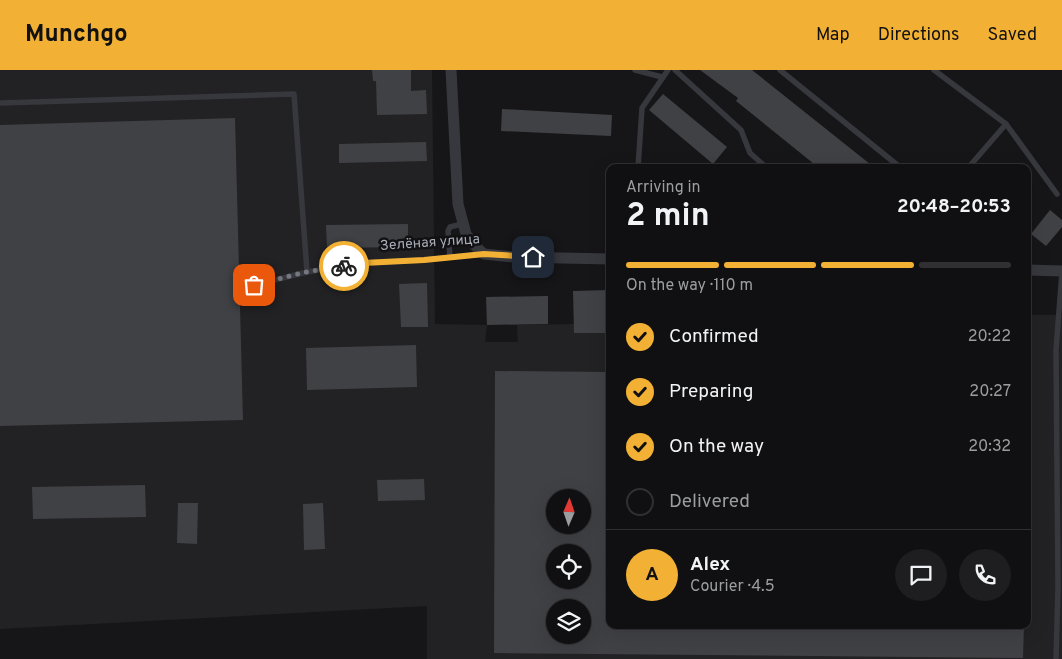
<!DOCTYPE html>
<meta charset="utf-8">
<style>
:root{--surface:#101012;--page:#1e1e20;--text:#f1f3f6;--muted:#9c9d9f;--line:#303032;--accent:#f2b134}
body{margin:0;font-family:Overpass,sans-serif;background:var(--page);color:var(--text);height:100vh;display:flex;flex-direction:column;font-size:19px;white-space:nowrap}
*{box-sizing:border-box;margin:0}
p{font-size:16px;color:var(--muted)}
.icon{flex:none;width:28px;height:28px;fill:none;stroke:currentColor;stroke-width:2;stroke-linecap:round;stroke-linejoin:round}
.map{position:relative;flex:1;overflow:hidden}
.drawer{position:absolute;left:606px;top:94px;width:425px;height:465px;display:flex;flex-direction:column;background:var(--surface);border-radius:10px;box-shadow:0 5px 20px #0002,0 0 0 1px var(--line)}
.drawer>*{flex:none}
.needle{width:32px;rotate:2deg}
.buttons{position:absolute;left:546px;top:419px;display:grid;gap:10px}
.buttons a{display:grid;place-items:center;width:45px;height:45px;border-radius:50%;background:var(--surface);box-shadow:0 5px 20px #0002,0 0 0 1px var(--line);font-size:25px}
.pin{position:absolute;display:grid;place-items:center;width:42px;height:42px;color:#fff;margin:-21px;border-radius:10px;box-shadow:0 2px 8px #0006}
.courier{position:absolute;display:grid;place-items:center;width:50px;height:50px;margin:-25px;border:4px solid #f2b134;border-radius:50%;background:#fff;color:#222;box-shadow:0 1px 6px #0007}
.summary em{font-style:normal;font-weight:700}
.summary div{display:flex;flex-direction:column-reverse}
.summary{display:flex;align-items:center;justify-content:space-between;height:85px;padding:0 20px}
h1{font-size:32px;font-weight:700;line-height:38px}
.bar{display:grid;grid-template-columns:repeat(4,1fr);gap:8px 5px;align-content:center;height:60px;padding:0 20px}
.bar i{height:6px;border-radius:4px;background:var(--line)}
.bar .active{background:var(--accent)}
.bar p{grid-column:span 4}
.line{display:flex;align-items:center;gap:12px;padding:0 20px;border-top:1px solid var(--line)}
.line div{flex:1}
.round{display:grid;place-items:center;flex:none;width:52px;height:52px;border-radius:26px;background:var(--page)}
ol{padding:0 20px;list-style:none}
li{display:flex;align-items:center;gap:15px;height:55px}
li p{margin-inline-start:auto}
li .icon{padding:5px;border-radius:50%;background:var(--accent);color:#111;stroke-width:4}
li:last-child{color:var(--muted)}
li i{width:28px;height:28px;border:2px solid var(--line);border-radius:50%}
header{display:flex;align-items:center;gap:30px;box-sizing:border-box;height:70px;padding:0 25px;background:var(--accent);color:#111}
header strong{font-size:24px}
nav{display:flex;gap:28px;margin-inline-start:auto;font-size:18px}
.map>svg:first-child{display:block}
.built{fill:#222225;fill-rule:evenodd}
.building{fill:#404145;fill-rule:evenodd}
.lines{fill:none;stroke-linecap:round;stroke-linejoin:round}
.lane{stroke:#37383d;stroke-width:5.5}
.street{stroke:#37383d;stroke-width:11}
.done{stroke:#757880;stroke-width:5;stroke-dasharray:0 9}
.route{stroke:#f2b134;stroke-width:6}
.labels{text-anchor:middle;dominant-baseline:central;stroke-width:5;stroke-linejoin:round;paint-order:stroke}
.street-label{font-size:14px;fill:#a8adb8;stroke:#111113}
</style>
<header>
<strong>Munchgo</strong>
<nav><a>Map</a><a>Directions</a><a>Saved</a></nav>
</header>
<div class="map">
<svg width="1062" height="589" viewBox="0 0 1062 589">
<rect width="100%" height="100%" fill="#161618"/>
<!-- built -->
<path class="built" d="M0 0H432L435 254 487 255 485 272H518L517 255 574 254V263H610V555H1028V231L1029 245H1062V589H427V536L0 559ZM555 428H582V455H555ZM555 482H582V510H555ZM555 538H582V565H555Z"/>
<!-- building -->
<g class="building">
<polygon points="372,0 411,0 411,21 426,20 427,44 377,45 376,11 373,11"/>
<polygon points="700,0 752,0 875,98 819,98 736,31 738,28"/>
<polygon points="663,24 727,77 713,94 649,40"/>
<polygon points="502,39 612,45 611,66 501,61"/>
<polygon points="235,48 243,350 0,356 0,55"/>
<polygon points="426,72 427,91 339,93 339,74"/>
<polygon points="1050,140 1062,150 1062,157 1046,176 1031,164"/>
<polygon points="408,154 408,177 327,178 326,155"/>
<polygon points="427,213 428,257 401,257 399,214"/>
<polygon points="610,220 610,263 574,263 573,221"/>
<polygon points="548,226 548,254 487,255 486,227"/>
<polygon points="416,275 417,317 307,320 306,278"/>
<path d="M495 301 610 302V555H1024L1023 588 494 583ZM555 428H582V455H555ZM555 482H582V510H555ZM555 538H582V565H555Z"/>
<polygon points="424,409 425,430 378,431 377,410"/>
<polygon points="145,415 146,447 33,449 32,417"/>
<polygon points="178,433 198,433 197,474 177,473"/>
<polygon points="323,433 325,479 304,480 303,434"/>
</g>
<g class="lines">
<!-- lane -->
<g class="lane">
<polyline points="635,0 662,7"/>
<polyline points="675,0 741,60 750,83 767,98"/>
<polyline points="780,0 901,98"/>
<polyline points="934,0 1006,54"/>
<polyline points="0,33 294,24 307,202"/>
<polyline points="638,98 642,38 668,0"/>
<polyline points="968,98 1006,54 1057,124"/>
<polyline points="450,187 448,161 450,157 462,154"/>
<polyline points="254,215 307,202 363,193 424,190 484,184"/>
<polyline points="1056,589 1058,518 1056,280 1062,202"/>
</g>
<!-- street -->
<g class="street">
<polyline points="451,0 458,134 466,164 474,175 484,184 514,187 610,189"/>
<polyline points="1028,200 1062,201"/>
</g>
</g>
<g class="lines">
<!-- done -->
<polyline class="done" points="254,215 306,202 344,196"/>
<!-- route -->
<polyline class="route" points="344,196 363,193 424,190 484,184 533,187"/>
</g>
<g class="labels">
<!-- street labels -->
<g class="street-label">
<text transform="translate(430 173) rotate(-4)">Зелёная улица</text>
</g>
</g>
</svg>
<div class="buttons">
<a><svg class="needle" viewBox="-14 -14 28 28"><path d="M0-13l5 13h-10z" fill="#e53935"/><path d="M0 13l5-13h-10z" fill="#9c9d9f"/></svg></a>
<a><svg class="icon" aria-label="locate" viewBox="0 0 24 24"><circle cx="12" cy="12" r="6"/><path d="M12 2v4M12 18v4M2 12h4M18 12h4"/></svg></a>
<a><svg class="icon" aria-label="layers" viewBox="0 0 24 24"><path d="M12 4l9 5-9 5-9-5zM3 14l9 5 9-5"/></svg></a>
</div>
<div class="pin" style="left:254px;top:215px;background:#ea580c"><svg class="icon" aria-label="bag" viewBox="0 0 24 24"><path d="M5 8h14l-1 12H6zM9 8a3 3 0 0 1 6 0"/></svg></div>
<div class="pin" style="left:533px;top:187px;background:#1f2937"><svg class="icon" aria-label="home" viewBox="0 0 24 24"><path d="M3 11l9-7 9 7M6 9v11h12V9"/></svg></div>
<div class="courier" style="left:344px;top:196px"><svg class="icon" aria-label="bike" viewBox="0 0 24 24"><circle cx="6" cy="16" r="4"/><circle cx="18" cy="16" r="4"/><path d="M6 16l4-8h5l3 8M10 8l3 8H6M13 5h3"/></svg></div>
<section class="drawer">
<div class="summary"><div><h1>2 min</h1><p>Arriving in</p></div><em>20:48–20:53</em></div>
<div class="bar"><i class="active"></i><i class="active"></i><i class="active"></i><i></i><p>On the way · 110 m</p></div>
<ol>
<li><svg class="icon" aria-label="check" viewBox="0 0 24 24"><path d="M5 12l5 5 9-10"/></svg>Confirmed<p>20:22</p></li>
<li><svg class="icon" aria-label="check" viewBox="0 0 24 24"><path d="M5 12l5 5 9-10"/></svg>Preparing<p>20:27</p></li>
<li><svg class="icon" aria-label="check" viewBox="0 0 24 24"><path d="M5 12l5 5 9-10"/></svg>On the way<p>20:32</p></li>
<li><i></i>Delivered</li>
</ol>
<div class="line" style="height:90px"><b class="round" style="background:var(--accent);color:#111">A</b><div><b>Alex</b><p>Courier · 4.5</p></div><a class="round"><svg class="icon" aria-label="chat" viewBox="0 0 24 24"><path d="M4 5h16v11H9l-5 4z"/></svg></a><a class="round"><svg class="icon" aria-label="phone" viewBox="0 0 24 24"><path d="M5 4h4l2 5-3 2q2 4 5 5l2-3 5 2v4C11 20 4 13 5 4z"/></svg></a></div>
</section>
</div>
